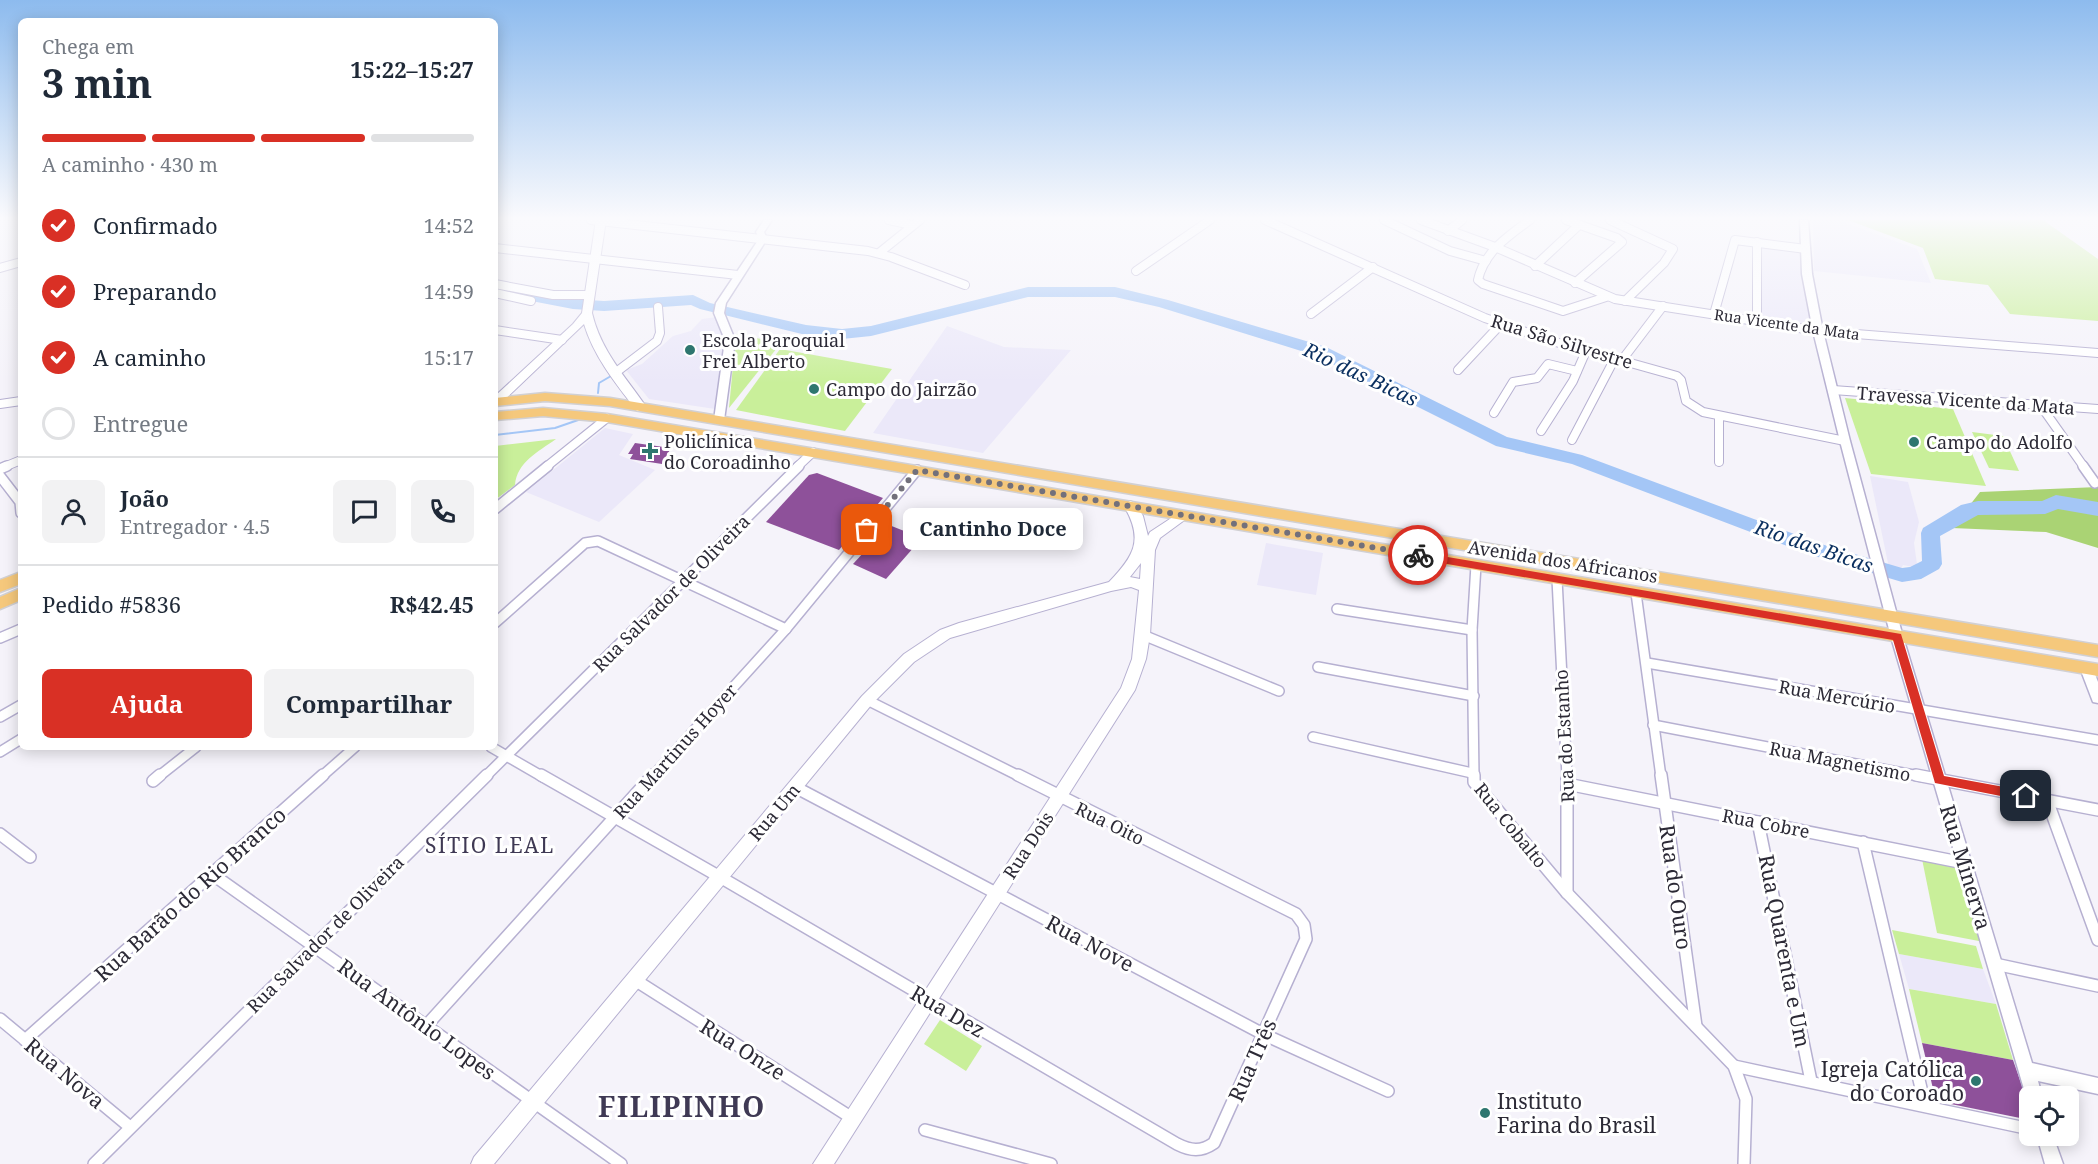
<!DOCTYPE html>
<html lang="pt">
<meta charset="utf-8">
<style>
:root{--surface:#fff;--page:#f2f2f3;--text:#1f2937;--muted:#747a83;--line:#e0e1e3;--accent:#d93025}
body{margin:0;font-family:"Noto Serif",serif;background:var(--page);color:var(--text);height:100vh;display:flex;flex-direction:column;font-size:22px;white-space:nowrap}
*{box-sizing:border-box;margin:0}
p{font-size:20px;color:var(--muted)}
.icon{flex:none;width:33px;height:33px;fill:none;stroke:currentColor;stroke-width:2;stroke-linecap:round;stroke-linejoin:round}
.map{position:relative;flex:1;overflow:hidden}
.drawer{position:absolute;left:18px;top:18px;width:480px;height:732px;display:flex;flex-direction:column;background:var(--surface);border-radius:9px;box-shadow:0 3px 15px #0003}
.drawer>*{flex:none}
.controls{position:absolute;left:2019px;top:1086px;display:grid;gap:12px}
.controls a{display:grid;place-items:center;width:60px;height:60px;border-radius:9px;background:var(--surface);box-shadow:0 3px 15px #0003;font-size:30px}
.pin{position:absolute;display:grid;place-items:center;width:51px;height:51px;color:#fff;margin:-26px;border-radius:12px;box-shadow:0 3px 9px #0006}
.courier{position:absolute;display:grid;place-items:center;width:60px;height:60px;margin:-30px;border:4px solid #d93025;border-radius:50%;background:#fff;color:#222;box-shadow:0 2px 8px #0007}
.bubble{position:absolute;height:42px;border-radius:9px;background:var(--surface);box-shadow:0 3px 15px #0003;font-size:20px;font-weight:700;line-height:42px;text-align:center}
.head em{font-style:normal;font-weight:700}
.head div{display:flex;flex-direction:column-reverse}
.head{display:flex;align-items:center;justify-content:space-between;height:102px;padding:0 24px}
h1{font-size:39px;font-weight:700;line-height:45px}
.bar{display:grid;grid-template-columns:repeat(4,1fr);gap:9px 6px;align-content:center;height:72px;padding:0 24px}
.bar i{height:8px;border-radius:4px;background:var(--line)}
.bar .selected{background:var(--accent)}
.bar p{grid-column:span 4}
.line{display:flex;align-items:center;gap:15px;padding:0 24px;border-top:2px solid var(--line)}
.line div{flex:1}
.round{display:grid;place-items:center;flex:none;width:63px;height:63px;border-radius:9px;background:var(--page)}
ol{padding:0 24px;list-style:none}
li{display:flex;align-items:center;gap:18px;height:66px}
li p{margin-inline-start:auto}
li .icon{padding:6px;border-radius:50%;background:var(--accent);color:#fff;stroke-width:4}
li:last-child{color:var(--muted)}
li i{width:33px;height:33px;border:3px solid var(--line);border-radius:50%}
.button{display:flex;gap:12px;margin-top:auto;padding:12px 24px}
.button a{flex:1;height:69px;border-radius:9px;background:var(--accent);color:#fff;font-size:24px;font-weight:700;line-height:69px;text-align:center}
.button a+a{background:var(--page);color:var(--text)}
.map>svg:first-child{display:block}
.built{fill:#ebe8f9}
.green{fill:#c9ef9a}
.forest{fill:#aad374}
.lines{fill:none;stroke-linecap:round;stroke-linejoin:round}
.stream{stroke:#a4c6f6;stroke-width:2}
.river{fill:#a4c6f6;fill-rule:evenodd}
.building{fill:#8e519a}
.minor-far2-casing{stroke:#b6b0d1;stroke-width:10}
.minor-far1-casing{stroke:#b6b0d1;stroke-width:12}
.minor-casing{stroke:#b6b0d1;stroke-width:14}
.tertiary-casing{stroke:#b6b0d1;stroke-width:3}
.secondary-casing{stroke:#b6b0d1;stroke-width:2}
.primary-casing{stroke:#d1d0d3;stroke-width:3}
.minor-far2{stroke:#fff;stroke-width:8}
.minor-far1{stroke:#fff;stroke-width:9}
.minor{stroke:#fff;stroke-width:11}
.tertiary{fill:#fff;fill-rule:evenodd}
.secondary{fill:#fff;fill-rule:evenodd}
.primary{fill:#f5c87c;fill-rule:evenodd}
.route{fill:#d93025}
.done{stroke:#72707b;stroke-width:6;stroke-dasharray:0 10.8}
.poi-dot{fill:#2e766f;stroke:#fff;stroke-width:2}
.labels{text-anchor:middle;dominant-baseline:central;stroke-width:6;stroke-linejoin:round;paint-order:stroke}
.far-street-label{font-size:15px;fill:#2c2a36;stroke:#fff}
.poi-label{font-size:18px;fill:#2c2a36;stroke:#fff;text-anchor:start}
.street-label{font-size:18px;fill:#2c2a36;stroke:#fff}
.water-label{font-size:20px;font-style:italic;fill:#0a2f5f;stroke:#fff}
.quarter-label{font-size:21px;letter-spacing:1.5px;fill:#3f3954;stroke:#fff}
.near-street-label{font-size:21px;fill:#2c2a36;stroke:#fff}
.near-poi-label{font-size:21px;fill:#2c2a36;stroke:#fff;text-anchor:end}
.near-district-label{font-size:28px;font-weight:bold;letter-spacing:1.5px;fill:#3f3954;stroke:#fff}
</style>
<div class="map">
<svg width="2098" height="1164" viewBox="0 0 2098 1164">
<rect width="100%" height="100%" fill="#f5f3fa"/>
<!-- built -->
<g class="built">
<polygon points="1813,220 1837,220 1917,249 1931,283 1814,271"/>
<polygon points="1757,242 1806,249 1818,331 1757,322"/>
<polygon points="717,317 725,337 715,409 649,399 626,370 642,364 673,336 691,331 702,319"/>
<polygon points="947,326 1004,347 1071,350 983,453 873,433"/>
<polygon points="605,428 633,434 619,455 655,470 599,522 526,492"/>
<polygon points="1870,476 1908,482 1919,522 1914,543 1917,564 1913,567 1903,565 1901,569 1889,568"/>
<polygon points="1266,543 1323,553 1316,595 1257,585"/>
<polygon points="1899,954 1983,969 1996,1004 1909,989"/>
</g>
<!-- green -->
<g class="green">
<polygon points="1848,220 2043,220 2098,259 2098,321 2010,314 1988,285 1935,279 1923,248"/>
<polygon points="736,334 781,343 729,408"/>
<polygon points="780,349 892,369 845,431 736,410"/>
<polygon points="1845,398 1953,409 1986,486 1871,474"/>
<polygon points="1972,432 2003,436 2019,471 1989,468"/>
<path d="M556 439C538 452 517 462 515 485L495 500V446Z"/>
<polygon points="1922,859 1962,868 1984,942 1937,933"/>
<polygon points="1892,930 1976,946 1983,969 1899,954"/>
<polygon points="1909,989 1996,1004 2013,1060 1922,1043"/>
<polygon points="940,1020 982,1046 966,1071 924,1044"/>
</g>
<!-- forest -->
<polygon class="forest" points="2098,487 2098,548 2046,532 1952,528 1980,492"/>
<g class="lines">
<!-- stream -->
<g class="stream">
<polyline points="630,366 659,342"/>
<polyline points="598,393 599,383 611,376"/>
<polyline points="495,435 555,428 584,418"/>
</g>
<!-- river -->
<polygon class="river" points="495,284 573,299 604,301 693,295 710,303 806,325 842,329 871,326 1028,287 1115,287 1168,300 1326,347 1507,437 1582,455 1821,544 1902,568 1910,567 1922,561 1921,533 1923,528 1961,505 1978,501 2042,501 2056,495 2098,502 2098,516 2058,509 2045,514 1978,515 1940,536 1942,564 1939,569 1921,579 1902,582 1808,554 1572,464 1496,446 1314,355 1159,307 1115,297 1028,297 871,336 842,339 806,335 700,309 691,305 604,311 573,309 495,294"/>
</g>
<!-- building -->
<g class="building">
<polygon points="635,443 671,448 662,464 630,459 633,454 628,454"/>
<polygon points="817,473 883,498 839,550 766,522 809,475"/>
<polygon points="889,525 922,538 886,579 853,564"/>
<polygon points="1922,1043 2013,1060 2030,1109 2030,1120 1936,1101"/>
</g>
<g class="lines">
<defs>
<g id="minor-far2">
<polyline points="591,220 868,251 891,257 965,285"/>
<polyline points="889,220 912,225"/>
<polyline points="1265,220 1485,318 1552,341 1677,376 1681,380 1686,401 1703,412 1845,441"/>
<polyline points="1384,220 1450,251 1486,261"/>
<polyline points="1421,220 1495,247 1615,299 1818,331 2098,353"/>
<path d="M1530 220C1508 236 1484 252 1478 280L1483 284 1563 311 1606 297"/>
<polyline points="1566,220 1617,238 1622,242 1575,283"/>
<polyline points="1610,220 1673,249 1664,263 1625,301"/>
<polyline points="1448,231 1462,220"/>
<polyline points="1757,242 1757,322"/>
<polyline points="495,248 738,275"/>
<polyline points="879,253 920,220"/>
<polyline points="1535,266 1579,225"/>
<polyline points="0,268 21,262"/>
<polyline points="1136,271 1210,220"/>
<polyline points="495,284 553,295 590,295"/>
<polyline points="495,293 531,301"/>
<polyline points="1311,314 1373,267"/>
<polyline points="1714,314 1735,240 1806,249"/>
<polyline points="495,330 562,340"/>
<polyline points="1622,360 1663,306"/>
<polyline points="1458,370 1501,324"/>
<polyline points="615,373 657,341 660,333 658,307"/>
<polyline points="1833,390 2098,409"/>
<polyline points="0,404 21,401"/>
<polyline points="2041,406 2084,467"/>
<polyline points="1494,413 1513,382 1537,378 1548,364 1577,371"/>
<polyline points="1719,416 1719,462"/>
<polyline points="1541,431 1573,381 1586,351"/>
<polyline points="1572,440 1615,358"/>
<polyline points="4,467 21,460"/>
<polyline points="546,467 607,418"/>
<polyline points="797,467 813,452"/>
</g>
<g id="minor-far1">
<polyline points="2083,466 2095,483"/>
<polyline points="0,469 7,466"/>
<polyline points="0,476 20,502 21,513"/>
<polyline points="495,509 548,466"/>
<polyline points="1557,579 1567,777"/>
<polyline points="1636,593 1661,777"/>
<polyline points="1337,609 1472,630"/>
<polyline points="495,623 585,543 598,541 786,629"/>
<polyline points="1143,635 1279,691"/>
<polyline points="0,638 21,629"/>
<polyline points="1647,663 2098,740"/>
<polyline points="1318,667 1474,696"/>
<polyline points="867,700 1021,777"/>
<polyline points="0,717 21,705"/>
<polyline points="1653,725 1924,777"/>
<polyline points="1313,737 1472,773"/>
<polyline points="491,747 543,777"/>
<polyline points="0,752 21,739"/>
<polyline points="158,777 196,747"/>
<polyline points="321,777 355,747"/>
<polyline points="485,777 799,466"/>
<polyline points="652,777 786,629 917,470"/>
<polyline points="1474,777 1472,630 1476,565"/>
</g>
<g id="minor">
<path d="M541 775 720 877 1177 1144C1191 1151 1201 1152 1214 1143L1306 939 1304 925 1296 914 1018 775"/>
<polyline points="1474,775 1474,782 1567,893 1734,1066 1746,1099 1744,1164"/>
<polyline points="1567,775 1567,893"/>
<polyline points="1661,775 1696,1026"/>
<polyline points="1916,775 2098,810"/>
<polyline points="153,781 160,775"/>
<polyline points="1567,784 1964,863"/>
<polyline points="795,787 1263,1034 1388,1091"/>
<polyline points="2047,800 2098,940"/>
<polyline points="1758,822 1811,1081"/>
<polyline points="0,834 30,857"/>
<polyline points="1863,842 1925,1105"/>
<polyline points="212,874 621,1164"/>
<polyline points="1995,964 2098,986"/>
<polyline points="635,980 852,1118"/>
<polyline points="0,1019 130,1127"/>
<polyline points="426,1026 653,775"/>
<polyline points="25,1040 323,775"/>
<polyline points="1734,1066 2030,1129"/>
<polyline points="925,1130 1051,1164"/>
<polyline points="94,1164 487,775"/>
</g>
<g id="tertiary">
<polygon points="764,220 772,220 764,232 767,239 726,303 724,313 735,340 724,420 719,423 714,420 725,340 714,313 716,303 759,239 756,232"/>
<polygon points="1800,220 1808,220 1812,274 1823,331 1850,441 1903,637 2032,1063 2098,1078 2098,1094 2038,1081 2042,1096 2030,1096 2030,1102 2026,1096 1891,637 1840,441 1813,331 1802,274"/>
<polygon points="2086,663 2091,664 2098,682 2098,703 2093,702 2080,668 2081,664"/>
<polygon points="2037,1136 2053,1136 2063,1164 2045,1164"/>
</g>
<g id="secondary">
<path d="M596 220H606L592 313C601 351 625 376 647 408L645 411H637C616 384 594 357 584 324L499 405 495 406V396L573 324 582 313Z"/>
<path d="M1130 501 1135 503 1143 516 1148 536 1150 532 1179 513H1189L1190 516 1160 538 1155 550 1150 635 1146 659 1135 690 834 1164H813L1121 688 1132 659 1139 590 1131 587 1111 591 950 638 914 662 872 704 494 1164H471L474 1157 862 696 904 654 940 630 959 623 1109 582C1134 556 1144 540 1124 506ZM1141 563 1140 579 1130 577Z"/>
</g>
<g id="primary">
<polygon points="545,393 610,398 2098,645 2098,657 610,406 545,401 495,406 495,398"/>
<polygon points="543,408 607,414 2098,664 2098,676 607,422 543,416 495,420 495,412"/>
<polygon points="21,572 21,584 0,592 0,580"/>
<polygon points="21,588 21,600 0,609 0,597"/>
</g>
</defs>
<!-- minor-far2 casing -->
<use href="#minor-far2" class="minor-far2-casing"/>
<!-- minor-far1 casing -->
<use href="#minor-far1" class="minor-far1-casing"/>
<!-- minor casing -->
<use href="#minor" class="minor-casing"/>
<!-- tertiary casing -->
<use href="#tertiary" class="tertiary-casing"/>
<!-- secondary casing -->
<use href="#secondary" class="secondary-casing"/>
<!-- primary casing -->
<use href="#primary" class="primary-casing"/>
<!-- minor-far2 -->
<use href="#minor-far2" class="minor-far2"/>
<!-- minor-far1 -->
<use href="#minor-far1" class="minor-far1"/>
<!-- minor -->
<use href="#minor" class="minor"/>
<!-- tertiary -->
<use href="#tertiary" class="tertiary"/>
<!-- secondary -->
<use href="#secondary" class="secondary"/>
<!-- primary -->
<use href="#primary" class="primary"/>
</g>
<!-- sky -->
<linearGradient id="sky" x2="0" y2="1"><stop stop-color="#8dbbee"/><stop offset="0.57" stop-color="#fafafd"/><stop offset="1" stop-color="#fafafd" stop-opacity="0"/></linearGradient>
<rect width="2098" height="383" fill="url(#sky)"/>
<!-- route -->
<polygon class="route" points="1418,552 1901,634 1944,776 2026,791 2031,796 2026,801 1935,783 1893,640 1418,559 1413,555"/>
<g class="lines">
<!-- done -->
<polyline class="done" points="867,530 917,470 1418,555"/>
</g>
<!-- markers -->
<g class="poi-dot">
<circle cx="690" cy="350" r="6"/>
<circle cx="814" cy="389" r="6"/>
<circle cx="1914" cy="442" r="6"/>
<path d="M647 442h6v6h6v6h-6v6h-6v-6h-6v-6h6z"/>
<circle cx="1976" cy="1081" r="6"/>
<circle cx="1485" cy="1113" r="6"/>
</g>
<g class="labels">
<!-- far-street labels -->
<g class="far-street-label">
<text transform="translate(1787 324) rotate(8)">Rua Vicente da Mata</text>
</g>
<!-- poi labels -->
<g class="poi-label">
<text x="702" y="340">Escola Paroquial<tspan x="702" dy="21">Frei Alberto</tspan></text>
<text x="826" y="389">Campo do Jairzão</text>
<text x="664" y="441">Policlínica<tspan x="664" dy="21">do Coroadinho</tspan></text>
<text x="1926" y="442">Campo do Adolfo</text>
</g>
<!-- street labels -->
<g class="street-label">
<text transform="translate(1562 341) rotate(17)">Rua São Silvestre</text>
<text transform="translate(1966 400) rotate(4)">Travessa Vicente da Mata</text>
<text transform="translate(1563 561) rotate(9)">Avenida dos Africanos</text>
<text transform="translate(671 593) rotate(-45)">Rua Salvador de Oliveira</text>
<text transform="translate(1837 696) rotate(10)">Rua Mercúrio</text>
<text transform="translate(1564 736) rotate(-93)">Rua do Estanho</text>
<text transform="translate(675 751) rotate(-48)">Rua Martinus Hoyer</text>
<text transform="translate(1840 761) rotate(11)">Rua Magnetismo</text>
<text transform="translate(774 812) rotate(-50)">Rua Um</text>
<text transform="translate(1110 823) rotate(26)">Rua Oito</text>
<text transform="translate(1766 823) rotate(11)">Rua Cobre</text>
<text transform="translate(1511 825) rotate(51)">Rua Cobalto</text>
<text transform="translate(1028 845) rotate(-57)">Rua Dois</text>
<text transform="translate(325 934) rotate(-45)">Rua Salvador de Oliveira</text>
</g>
<!-- water labels -->
<g class="water-label">
<text transform="translate(1361 374) rotate(25)">Rio das Bicas</text>
<text transform="translate(1814 546) rotate(19)">Rio das Bicas</text>
</g>
<!-- quarter labels -->
<g class="quarter-label">
<text x="490" y="845">SÍTIO LEAL</text>
</g>
<!-- near-street labels -->
<g class="near-street-label">
<text transform="translate(1966 867) rotate(73)">Rua Minerva</text>
<text transform="translate(1676 887) rotate(82)">Rua do Ouro</text>
<text transform="translate(190 894) rotate(-42)">Rua Barão do Rio Branco</text>
<text transform="translate(1090 943) rotate(28)">Rua Nove</text>
<text transform="translate(1785 951) rotate(79)">Rua Quarenta e Um</text>
<text transform="translate(948 1011) rotate(30)">Rua Dez</text>
<text transform="translate(417 1019) rotate(36)">Rua Antônio Lopes</text>
<text transform="translate(743 1049) rotate(32)">Rua Onze</text>
<text transform="translate(1252 1060) rotate(-66)">Rua Três</text>
<text transform="translate(65 1073) rotate(40)">Rua Nova</text>
</g>
<!-- near-poi labels -->
<g class="near-poi-label">
<text x="1964" y="1069">Igreja Católica<tspan x="1964" dy="24">do Coroado</tspan></text>
<text x="1497" y="1101" text-anchor="start">Instituto<tspan x="1497" dy="24">Farina do Brasil</tspan></text>
</g>
<!-- near-district labels -->
<g class="near-district-label">
<text x="682" y="1106">FILIPINHO</text>
</g>
</g>
</svg>
<div class="controls">
<a><svg class="icon" aria-label="locate" viewBox="0 0 24 24"><circle cx="12" cy="12" r="6"/><path d="M12 2v4M12 18v4M2 12h4M18 12h4"/></svg></a>
</div>
<div class="pin" style="left:867px;top:530px;background:#ea580c"><svg class="icon" aria-label="bag" viewBox="0 0 24 24"><path d="M5 8h14l-1 12H6zM9 8a3 3 0 0 1 6 0"/></svg></div>
<div class="pin" style="left:2026px;top:796px;background:#1f2937"><svg class="icon" aria-label="home" viewBox="0 0 24 24"><path d="M3 11l9-7 9 7M6 9v11h12V9"/></svg></div>
<div class="courier" style="left:1418px;top:555px"><svg class="icon" aria-label="bike" viewBox="0 0 24 24"><circle cx="6" cy="16" r="4"/><circle cx="18" cy="16" r="4"/><path d="M6 16l4-8h5l3 8M10 8l3 8H6M13 5h3"/></svg></div>
<div class="bubble" style="left:903px;top:508px;width:180px">Cantinho Doce</div>
<section class="drawer">
<div class="head"><div><h1>3 min</h1><p>Chega em</p></div><em>15:22–15:27</em></div>
<div class="bar"><i class="selected"></i><i class="selected"></i><i class="selected"></i><i></i><p>A caminho · 430 m</p></div>
<ol>
<li><svg class="icon" aria-label="check" viewBox="0 0 24 24"><path d="M5 12l5 5 9-10"/></svg>Confirmado<p>14:52</p></li>
<li><svg class="icon" aria-label="check" viewBox="0 0 24 24"><path d="M5 12l5 5 9-10"/></svg>Preparando<p>14:59</p></li>
<li><svg class="icon" aria-label="check" viewBox="0 0 24 24"><path d="M5 12l5 5 9-10"/></svg>A caminho<p>15:17</p></li>
<li><i></i>Entregue</li>
</ol>
<div class="line" style="height:108px"><a class="round"><svg class="icon" aria-label="person" viewBox="0 0 24 24"><circle cx="12" cy="8" r="4"/><path d="M4 21q1-7 8-7t8 7"/></svg></a><div><b>João</b><p>Entregador · 4.5</p></div><a class="round"><svg class="icon" aria-label="chat" viewBox="0 0 24 24"><path d="M4 5h16v11H9l-5 4z"/></svg></a><a class="round"><svg class="icon" aria-label="phone" viewBox="0 0 24 24"><path d="M5 4h4l2 5-3 2q2 4 5 5l2-3 5 2v4C11 20 4 13 5 4z"/></svg></a></div>
<div class="line" style="height:78px"><div>Pedido #5836</div><b>R$42.45</b></div>
<div class="button"><a>Ajuda</a><a>Compartilhar</a></div>
</section>
</div>
